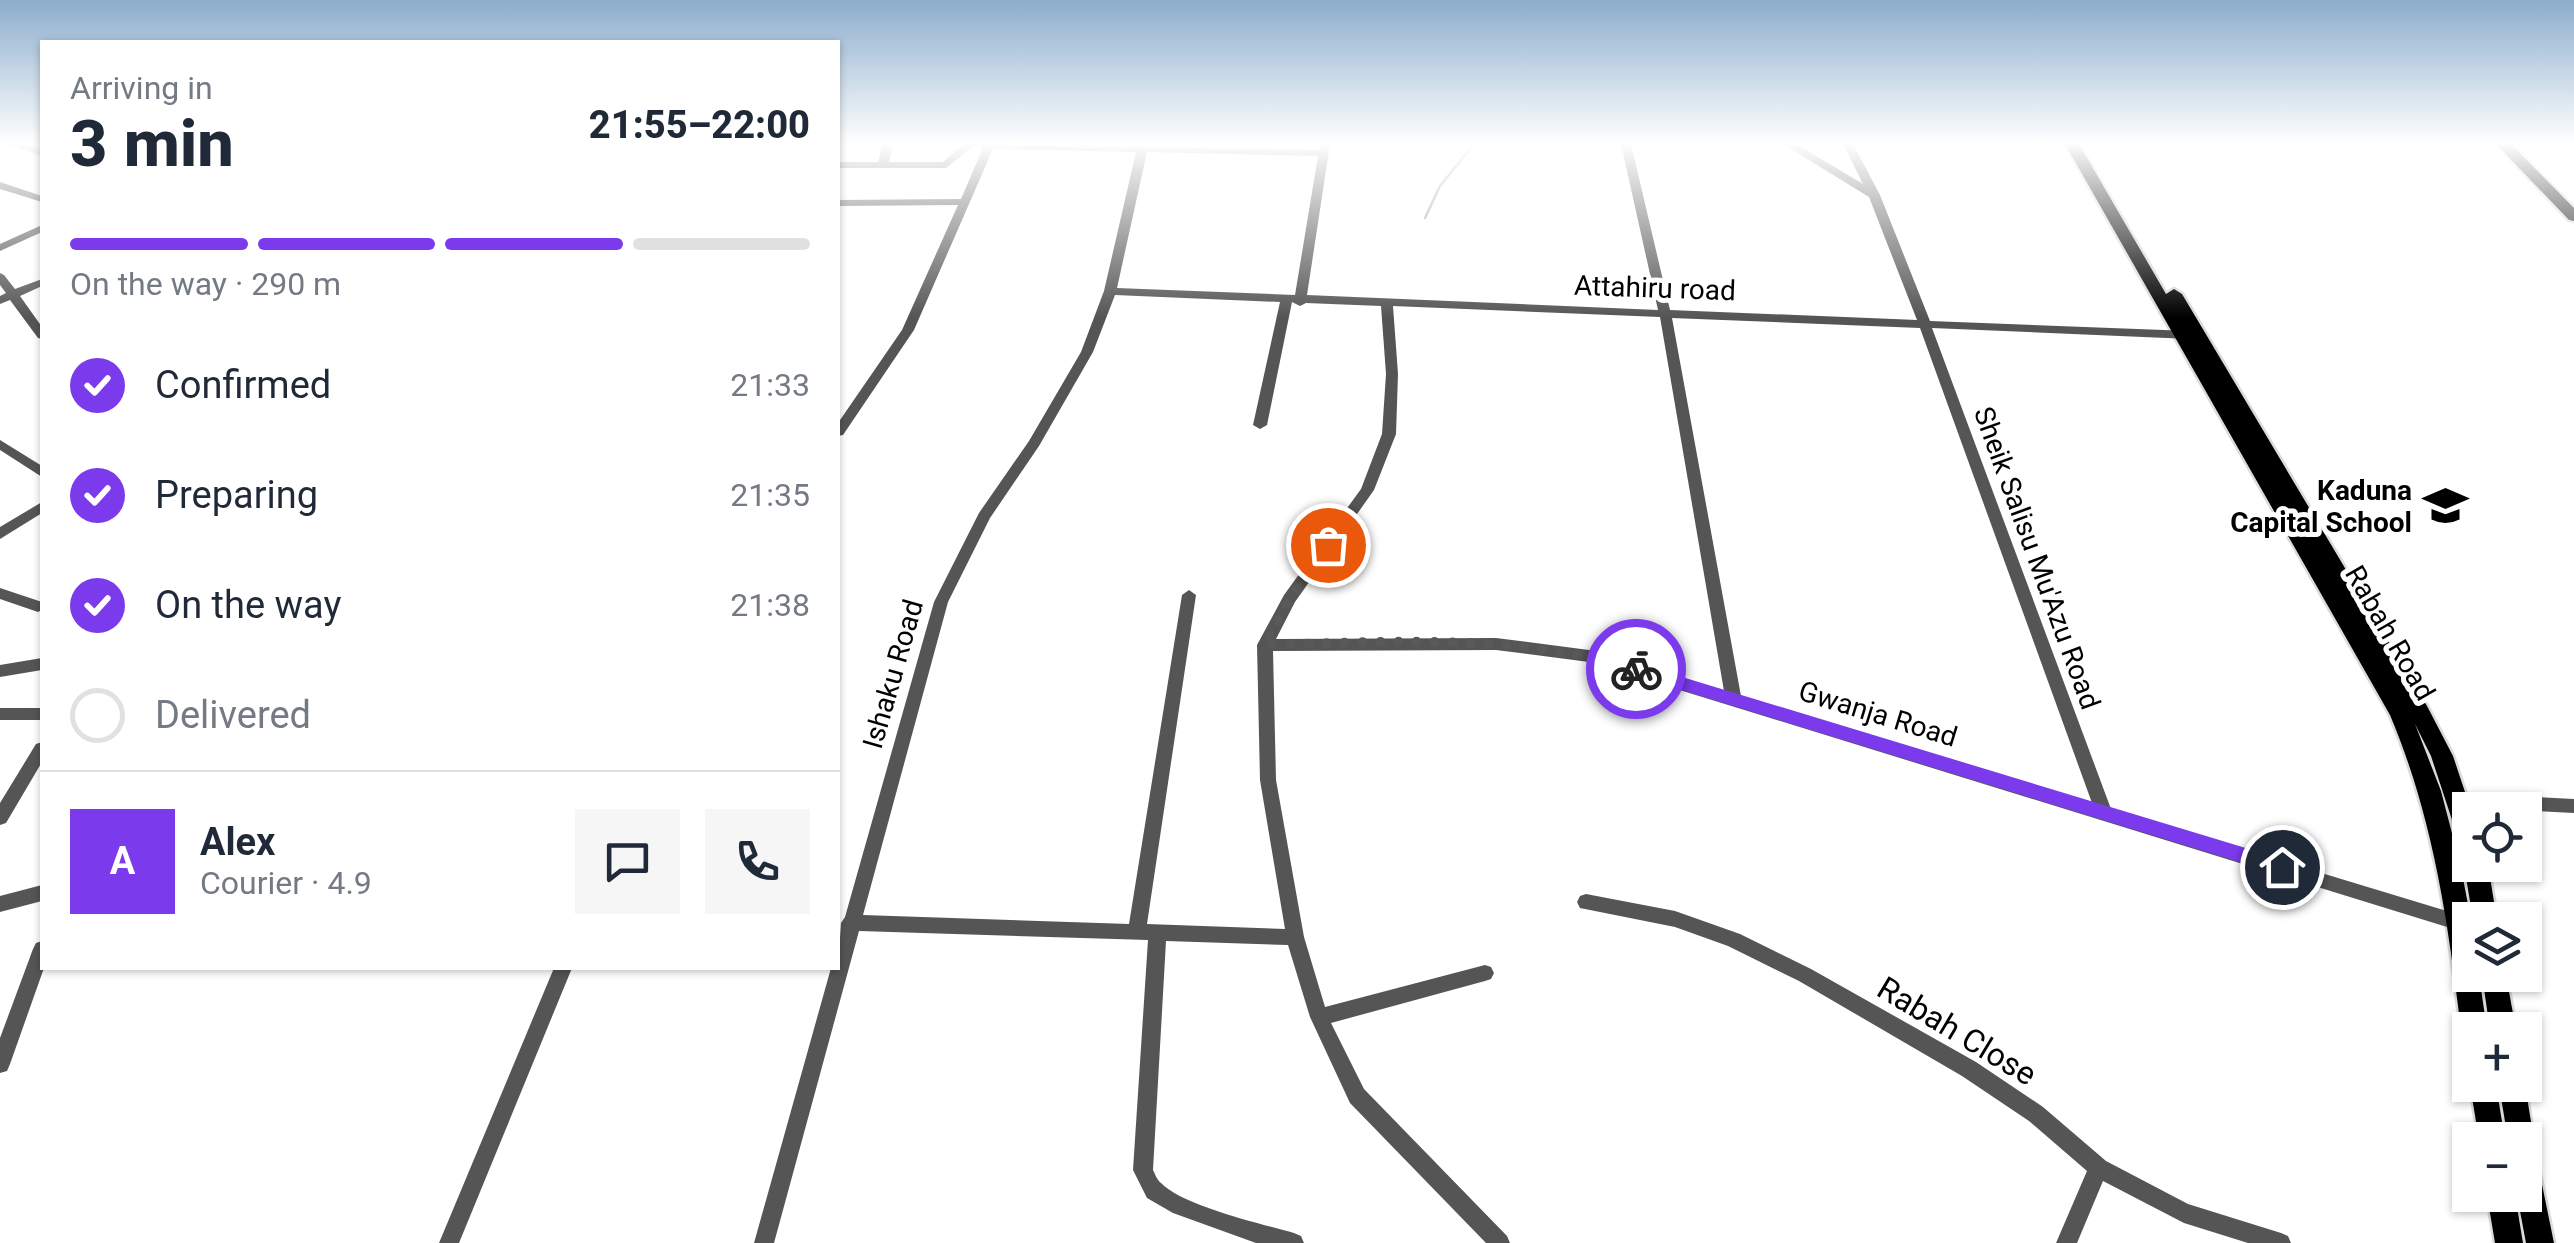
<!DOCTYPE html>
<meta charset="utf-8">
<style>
:root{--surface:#fff;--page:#f6f6f7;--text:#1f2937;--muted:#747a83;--line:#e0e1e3;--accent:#7c3aed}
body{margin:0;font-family:Roboto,sans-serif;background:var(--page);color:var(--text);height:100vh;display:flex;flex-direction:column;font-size:38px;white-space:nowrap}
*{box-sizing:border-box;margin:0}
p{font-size:32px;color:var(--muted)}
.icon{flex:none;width:55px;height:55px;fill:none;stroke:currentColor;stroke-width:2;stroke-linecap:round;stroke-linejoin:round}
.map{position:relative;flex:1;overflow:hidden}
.drawer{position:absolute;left:40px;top:40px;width:800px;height:930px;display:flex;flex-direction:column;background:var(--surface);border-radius:0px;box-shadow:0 2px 8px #0004}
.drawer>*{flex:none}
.buttons{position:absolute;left:2452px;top:792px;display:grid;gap:20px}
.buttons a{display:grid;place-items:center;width:90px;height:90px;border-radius:0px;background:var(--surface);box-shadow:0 2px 8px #0004;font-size:50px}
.pin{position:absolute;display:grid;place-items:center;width:85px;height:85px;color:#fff;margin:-42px;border:5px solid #fff;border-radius:50%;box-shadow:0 2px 10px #0007}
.courier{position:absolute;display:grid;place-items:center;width:100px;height:100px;margin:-50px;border:8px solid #7c3aed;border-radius:50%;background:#fff;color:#222;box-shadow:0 2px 12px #0007}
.headline em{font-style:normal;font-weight:800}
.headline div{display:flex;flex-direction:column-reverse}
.headline{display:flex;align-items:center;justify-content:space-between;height:170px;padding:0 30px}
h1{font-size:65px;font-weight:800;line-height:75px}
.bar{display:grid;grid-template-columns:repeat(4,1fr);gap:15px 10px;align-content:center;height:120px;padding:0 30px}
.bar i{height:12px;border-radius:8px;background:var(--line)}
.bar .selected{background:var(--accent)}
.bar p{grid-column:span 4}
.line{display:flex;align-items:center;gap:25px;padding:0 30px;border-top:2px solid var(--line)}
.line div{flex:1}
.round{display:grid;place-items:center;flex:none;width:105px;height:105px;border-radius:0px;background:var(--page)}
ol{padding:0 30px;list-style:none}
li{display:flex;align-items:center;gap:30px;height:110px}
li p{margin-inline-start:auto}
li .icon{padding:10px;border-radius:50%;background:var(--accent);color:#fff;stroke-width:4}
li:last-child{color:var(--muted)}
li i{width:55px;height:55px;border:5px solid var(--line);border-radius:50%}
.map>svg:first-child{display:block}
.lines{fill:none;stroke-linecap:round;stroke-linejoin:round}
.stream{stroke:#a3a3a3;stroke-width:2.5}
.major-casing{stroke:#dbdbdb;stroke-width:5}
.minor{fill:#555;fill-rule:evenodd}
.major{fill:#000;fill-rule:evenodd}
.route{fill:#7c3aed}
.done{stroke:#595959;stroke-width:10;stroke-dasharray:0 18}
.labels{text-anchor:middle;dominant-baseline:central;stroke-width:10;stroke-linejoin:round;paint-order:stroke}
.street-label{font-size:28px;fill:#000;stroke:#fff}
.poi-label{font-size:28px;font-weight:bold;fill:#000;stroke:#fff;text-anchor:end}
.near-street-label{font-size:32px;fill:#000;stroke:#fff}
</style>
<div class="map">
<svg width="2574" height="1243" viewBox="0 0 2574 1243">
<rect width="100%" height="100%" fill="#fff"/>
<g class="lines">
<!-- stream -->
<polyline class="stream" points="1425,218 1440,186 1474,144"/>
<defs>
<g id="major">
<path d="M2065 144H2079L2166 294 2174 289 2182 294 2427 706 2453 756 2471 810 2470 851 2462 848 2459 841 2431 756 2415 724 2441 791 2461 868 2471 920 2470 975H2479L2487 1030H2470V1040L2465 1038 2461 1030C2448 921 2433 817 2390 715Z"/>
<polygon points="2496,144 2511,144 2574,208 2574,221 2569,220"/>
<polygon points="2470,857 2470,865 2488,865 2497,920 2473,920 2464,865"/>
<polygon points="2482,975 2506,975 2516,1030 2490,1030"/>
<polygon points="2470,1085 2496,1085 2505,1140 2479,1140"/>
<polygon points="2499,1085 2525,1085 2534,1140 2530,1149 2525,1152 2525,1140 2508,1140"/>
<polygon points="2525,1152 2534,1156 2538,1165 2554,1243 2526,1243 2517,1195 2525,1195"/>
<polygon points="2487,1195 2515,1195 2523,1243 2495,1243"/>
</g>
</defs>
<!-- major casing -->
<use href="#major" class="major-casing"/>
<!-- minor -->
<g class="minor">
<polygon points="7,144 24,144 42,150 42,156"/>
<path d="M883 144H893L889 162H943L964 144 1319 150 1320 144H1330L1307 295 1658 310 1621 144H1631L1670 310 1917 320 1869 197 1783 144H1796L1863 184 1843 144H1853L1880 195 1930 321 2190 331 2196 335 2190 339 1932 328 2111 809 2460 915 2466 917 2469 923 2466 929 2460 931 1589 662 1496 650 1273 651 1276 780 1304 937 1325 1007 1485 965 1491 967 1494 973 1491 979 1485 981 1331 1023 1364 1089 1507 1236 1510 1243H1486L1350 1103 1310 1017 1288 945 1166 941 1153 1170C1155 1174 1157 1180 1161 1183 1183 1206 1262 1224 1294 1233L1301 1236 1304 1243H1256L1173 1213 1147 1198 1133 1170 1148 940 859 931 774 1243H754L831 968H838L841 923 845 917 934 602 979 513 1029 441 1081 352 1104 291 1136 152 993 149 914 330 843 435 838 436V423L902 330 958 205 838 206V200L961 199 983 148 976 144 946 168H838V162H878ZM1147 152 1318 156 1295 295 1117 288ZM1115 295 1280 302 1253 425 1260 429 1267 425 1292 302 1300 306 1306 303 1381 306 1386 374 1382 434 1361 489 1284 595 1257 645 1260 780 1285 929 1147 924 1196 595 1189 590 1182 595 1129 924 863 915 948 602 990 518 1039 446 1093 352ZM1393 306 1660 317 1724 691 1589 650 1496 638 1276 639 1295 602 1374 490 1396 434 1398 374ZM1672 318 1920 328 2092 803 1741 696Z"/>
<polygon points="0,182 42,196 42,202 0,189"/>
<polygon points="42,225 42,232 0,251 0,244"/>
<polygon points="0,273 4,275 15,289 42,279 42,286 20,296 42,327 42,339 38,338 10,300 0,304 0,296 6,293 0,285"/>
<polygon points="0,440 42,466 42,477 0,450"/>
<polygon points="42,502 42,513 0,539 0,527"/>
<polygon points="0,588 42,602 42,610 38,612 0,599"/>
<polygon points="42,658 42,670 0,677 0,665"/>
<rect x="0" y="708" width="42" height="12"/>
<polygon points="42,742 42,762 6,823 0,825 0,803 36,744"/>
<polygon points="2458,793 2574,799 2574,813 2458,807 2452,805 2450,800 2452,795"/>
<polygon points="42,885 42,901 0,912 0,896"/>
<polygon points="1586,894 1675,911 1740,934 1811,969 1976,1062 2043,1107 2106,1161 2188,1204 2281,1233 2288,1236 2291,1243 2248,1243 2184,1223 2103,1181 2077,1243 2056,1243 2087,1171 2029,1121 1962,1076 1799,981 1728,946 1675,927 1580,908 1577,902 1580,896"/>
<polygon points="42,941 44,968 10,1064 7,1071 0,1073 0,1038 33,949 36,943"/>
<polygon points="554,968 572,968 459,1243 439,1243"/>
</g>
<!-- major -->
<use href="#major" class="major"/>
</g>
<!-- sky -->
<linearGradient id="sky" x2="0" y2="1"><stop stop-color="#8cadcc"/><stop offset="0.45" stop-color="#fff"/><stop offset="1" stop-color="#fff" stop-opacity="0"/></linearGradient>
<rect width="2574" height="318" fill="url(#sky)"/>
<!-- route -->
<polygon class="route" points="1636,663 2282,859 2291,867 2282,875 1630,674 1630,665"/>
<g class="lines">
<!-- done -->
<path class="done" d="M1328 545 1289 600 1265 645C1389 642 1515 633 1636 669"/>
</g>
<!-- icons -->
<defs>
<symbol id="school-bare" viewBox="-9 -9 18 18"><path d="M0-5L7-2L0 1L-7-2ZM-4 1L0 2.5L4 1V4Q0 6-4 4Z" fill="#000" stroke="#fff" stroke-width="2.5" paint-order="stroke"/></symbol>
</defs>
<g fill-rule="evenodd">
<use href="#school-bare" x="2414" y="474" width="63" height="63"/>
</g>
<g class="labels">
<!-- street labels -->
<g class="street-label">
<text transform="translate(1655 288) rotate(2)">Attahiru road</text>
<text transform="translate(2037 558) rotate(70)">Sheik Salisu Mu'Azu Road</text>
<text transform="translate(2390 633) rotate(60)">Rabah Road</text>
<text transform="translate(893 674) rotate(-74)">Ishaku Road</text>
<text transform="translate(1878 714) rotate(17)">Gwanja Road</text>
</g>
<!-- poi labels -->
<g class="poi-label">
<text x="2412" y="490">Kaduna<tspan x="2412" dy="32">Capital School</tspan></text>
</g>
<!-- near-street labels -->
<g class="near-street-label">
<text transform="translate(1957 1031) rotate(31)">Rabah Close</text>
</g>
</g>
</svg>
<div class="buttons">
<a><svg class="icon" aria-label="locate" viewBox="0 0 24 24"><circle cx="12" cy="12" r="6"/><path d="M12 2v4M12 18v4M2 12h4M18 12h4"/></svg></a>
<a><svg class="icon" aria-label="layers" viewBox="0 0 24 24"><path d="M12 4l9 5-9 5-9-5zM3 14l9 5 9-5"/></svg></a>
<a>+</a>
<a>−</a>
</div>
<div class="pin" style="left:1328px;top:545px;background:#ea580c"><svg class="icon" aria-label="bag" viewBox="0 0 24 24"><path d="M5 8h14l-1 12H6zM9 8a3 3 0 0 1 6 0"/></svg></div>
<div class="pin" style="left:2282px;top:867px;background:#1f2937"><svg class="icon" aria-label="home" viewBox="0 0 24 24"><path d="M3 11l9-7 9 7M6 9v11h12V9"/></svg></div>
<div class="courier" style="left:1636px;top:669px"><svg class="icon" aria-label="bike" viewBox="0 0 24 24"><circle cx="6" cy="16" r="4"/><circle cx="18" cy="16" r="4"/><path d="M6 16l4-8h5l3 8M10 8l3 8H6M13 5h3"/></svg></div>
<section class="drawer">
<div class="headline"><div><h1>3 min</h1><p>Arriving in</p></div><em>21:55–22:00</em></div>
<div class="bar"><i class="selected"></i><i class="selected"></i><i class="selected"></i><i></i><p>On the way · 290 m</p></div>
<ol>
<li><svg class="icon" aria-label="check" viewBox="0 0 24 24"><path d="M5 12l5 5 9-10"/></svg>Confirmed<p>21:33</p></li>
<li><svg class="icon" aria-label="check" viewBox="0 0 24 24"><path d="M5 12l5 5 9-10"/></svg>Preparing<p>21:35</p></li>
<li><svg class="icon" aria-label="check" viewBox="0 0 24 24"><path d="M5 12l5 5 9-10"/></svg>On the way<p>21:38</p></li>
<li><i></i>Delivered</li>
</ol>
<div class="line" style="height:180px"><b class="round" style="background:var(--accent);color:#fff">A</b><div><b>Alex</b><p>Courier · 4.9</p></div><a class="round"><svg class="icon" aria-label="chat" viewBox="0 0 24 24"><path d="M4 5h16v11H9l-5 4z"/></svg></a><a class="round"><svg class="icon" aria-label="phone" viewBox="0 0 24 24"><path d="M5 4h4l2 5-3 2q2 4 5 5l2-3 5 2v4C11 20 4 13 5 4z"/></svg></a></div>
</section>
</div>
